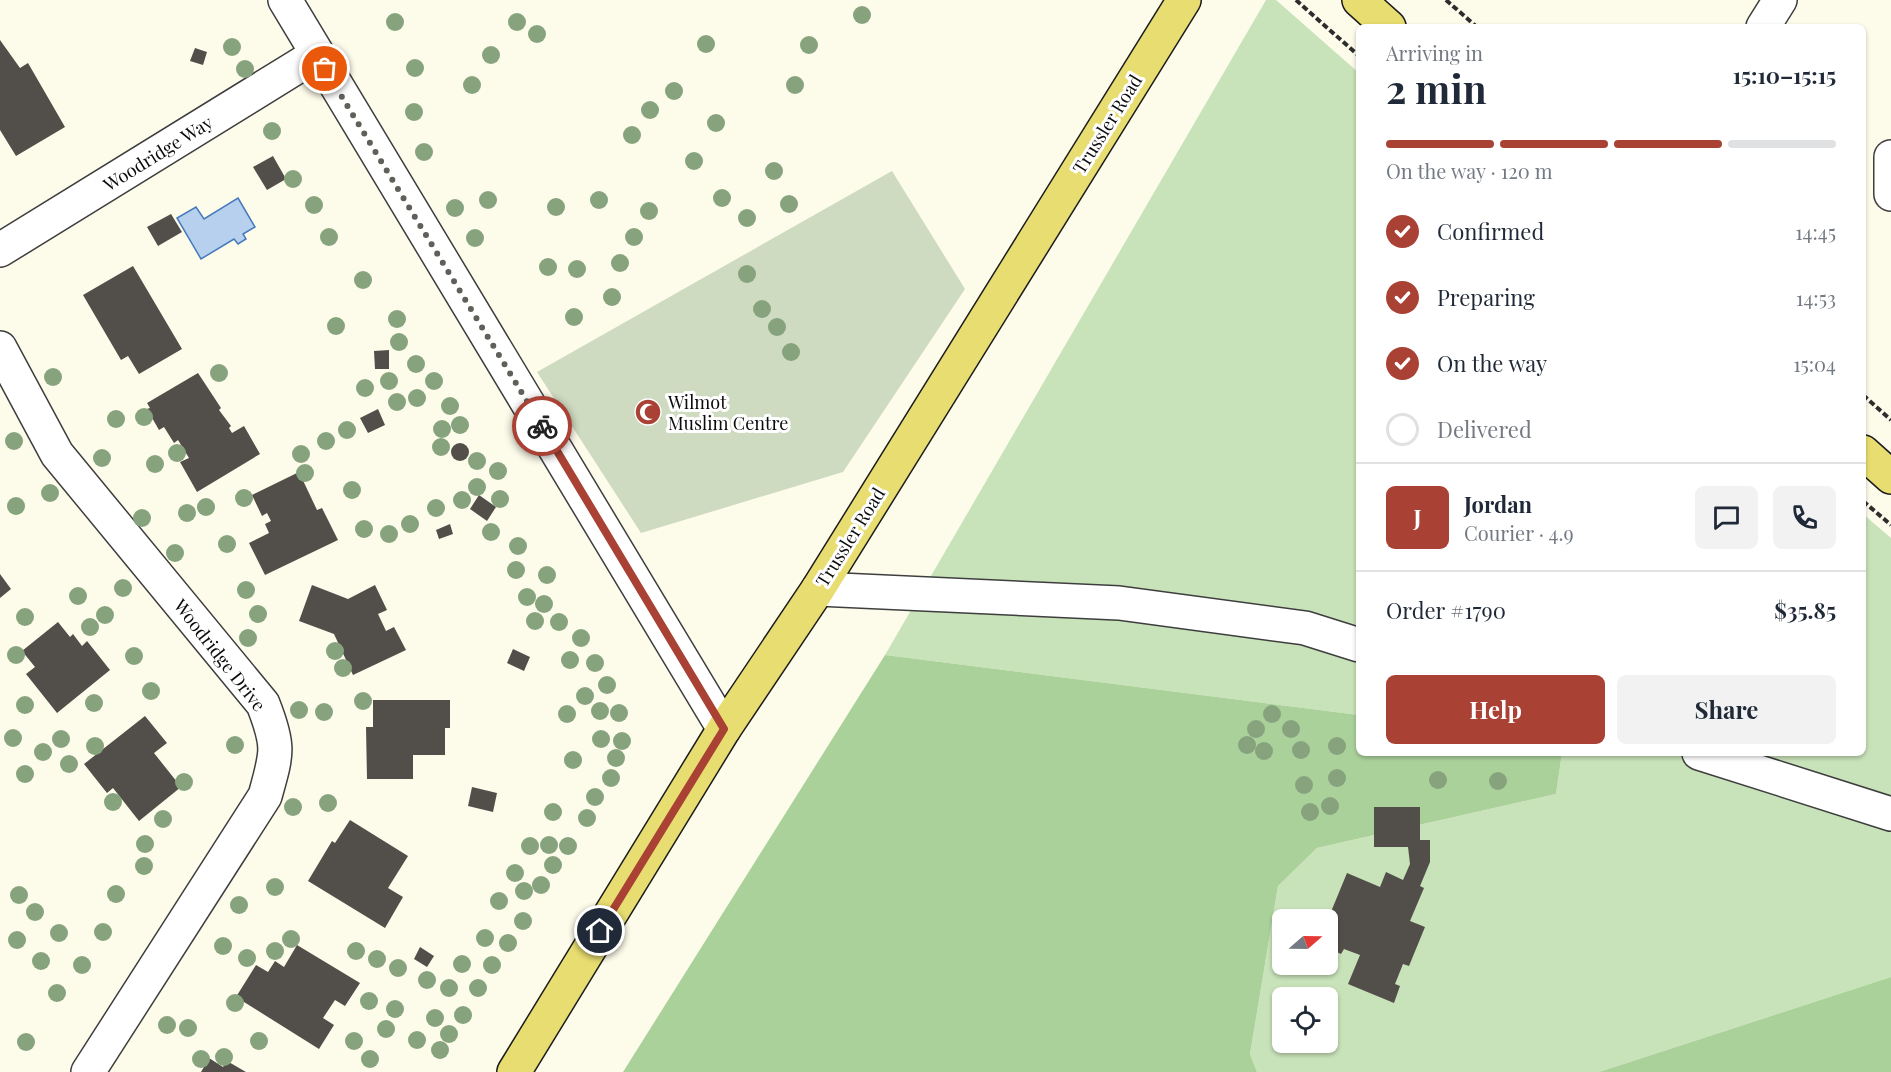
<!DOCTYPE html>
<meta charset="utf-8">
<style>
:root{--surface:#fff;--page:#f2f2f3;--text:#1f2937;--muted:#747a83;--line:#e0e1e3;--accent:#a94135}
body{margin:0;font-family:"Playfair Display",serif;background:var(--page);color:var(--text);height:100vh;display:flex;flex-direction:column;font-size:22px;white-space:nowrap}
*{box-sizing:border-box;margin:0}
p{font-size:20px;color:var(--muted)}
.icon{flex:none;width:33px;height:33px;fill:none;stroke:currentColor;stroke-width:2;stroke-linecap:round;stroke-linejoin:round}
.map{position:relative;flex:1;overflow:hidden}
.panel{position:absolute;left:1356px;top:24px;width:510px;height:732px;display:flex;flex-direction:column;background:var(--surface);border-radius:9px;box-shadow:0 2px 4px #0004}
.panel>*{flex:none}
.needle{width:39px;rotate:70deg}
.fabs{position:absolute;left:1272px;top:909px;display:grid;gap:12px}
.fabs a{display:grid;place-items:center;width:66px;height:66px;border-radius:9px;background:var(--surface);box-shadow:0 2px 4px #0004;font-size:30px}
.pin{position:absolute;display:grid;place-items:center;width:51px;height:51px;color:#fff;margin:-26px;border:3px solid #fff;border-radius:50%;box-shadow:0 2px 6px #0007}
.courier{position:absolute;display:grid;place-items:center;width:60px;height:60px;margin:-30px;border:4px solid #a94135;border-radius:50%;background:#fff;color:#222;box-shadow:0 2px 8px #0007}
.head em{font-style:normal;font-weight:700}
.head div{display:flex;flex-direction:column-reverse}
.head{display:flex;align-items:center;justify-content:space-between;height:102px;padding:0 30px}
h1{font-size:39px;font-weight:700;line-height:45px}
.bar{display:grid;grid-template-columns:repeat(4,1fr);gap:9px 6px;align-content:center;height:72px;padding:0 30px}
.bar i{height:8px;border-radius:4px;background:var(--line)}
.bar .active{background:var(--accent)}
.bar p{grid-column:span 4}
.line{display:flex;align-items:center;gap:15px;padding:0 30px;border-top:2px solid var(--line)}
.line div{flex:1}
.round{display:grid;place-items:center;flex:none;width:63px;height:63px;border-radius:9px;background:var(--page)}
ol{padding:0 30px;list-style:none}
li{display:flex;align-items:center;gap:18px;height:66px}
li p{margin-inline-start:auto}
li .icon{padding:6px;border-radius:50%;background:var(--accent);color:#fff;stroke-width:4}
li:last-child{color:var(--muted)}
li i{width:33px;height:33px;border:3px solid var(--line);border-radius:50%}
.action{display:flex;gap:12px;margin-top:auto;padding:12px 30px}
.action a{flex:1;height:69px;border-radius:9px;background:var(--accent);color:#fff;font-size:24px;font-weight:700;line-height:69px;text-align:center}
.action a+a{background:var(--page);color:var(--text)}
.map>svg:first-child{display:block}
.green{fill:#c8e2b9;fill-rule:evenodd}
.forest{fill:#abd19b}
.cemetery{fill:#cedbc0}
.water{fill:#b6d0ee;stroke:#467abc;stroke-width:1.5}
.building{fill:#524e49}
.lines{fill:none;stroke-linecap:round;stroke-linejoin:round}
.minor-casing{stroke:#3e3e3e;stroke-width:36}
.major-casing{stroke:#1c1c1c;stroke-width:36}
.path{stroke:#2d2d2d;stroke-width:4;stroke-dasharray:6 3;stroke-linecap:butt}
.minor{stroke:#fff;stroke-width:33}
.major{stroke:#e8dd70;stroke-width:33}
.tree{fill:#87a37e}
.done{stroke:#605f59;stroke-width:6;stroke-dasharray:0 10.8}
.route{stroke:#a94135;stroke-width:8}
.labels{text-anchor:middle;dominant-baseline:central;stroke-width:6;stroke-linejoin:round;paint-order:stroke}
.street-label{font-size:18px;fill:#0b0b0b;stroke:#fff}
.poi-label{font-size:18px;fill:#0b0b0b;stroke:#fff;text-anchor:start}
</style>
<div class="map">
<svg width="1891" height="1072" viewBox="0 0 1891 1072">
<rect width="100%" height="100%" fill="#fdfceb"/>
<!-- green -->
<g class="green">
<polygon points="1266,0 1276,0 1359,73 1359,715 885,655"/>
<path d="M1863 514 1891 538V977L1599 1072H1257L1250 1054 1278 886 1317 848 1556 794 1562 753H1863ZM1282 920H1328V964H1282ZM1282 998H1328V1042H1282Z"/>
</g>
<!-- forest -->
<g class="forest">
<polygon points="885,655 1359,715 1359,753 1562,753 1556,794 1317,848 1278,886 1250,1054 1257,1072 623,1072"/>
<polygon points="1891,977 1891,1072 1599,1072"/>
</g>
<!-- cemetery -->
<polygon class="cemetery" points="892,171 965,289 843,472 641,533 537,372"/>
<!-- water -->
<polygon class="water" points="238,198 255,227 243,234 246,239 238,244 234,239 201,259 177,218 196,207 204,219"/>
<!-- building -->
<g class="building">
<polygon points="0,40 20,68 28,63 65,127 16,156 0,130"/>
<polygon points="195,48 207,52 203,65 190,61"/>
<polygon points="273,156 286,179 267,190 253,167"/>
<polygon points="171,214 182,232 158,246 147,227"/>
<polygon points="133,266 182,349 139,374 128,356 121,360 83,295"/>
<polygon points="389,350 389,369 375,369 374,351"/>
<polygon points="198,373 221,408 219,410 231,426 229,428 232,433 244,426 260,454 197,492 180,462 189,458 178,440 174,443 164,427 159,430 147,409 150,408 147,403"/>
<polygon points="378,409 385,425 368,433 360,418"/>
<circle cx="460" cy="452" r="9"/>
<polygon points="299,472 317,510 322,508 338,540 265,575 249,543 269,533 265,524 271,521 267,513 262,516 252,495"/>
<polygon points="479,495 496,507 487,521 470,509"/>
<polygon points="450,524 453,534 439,539 436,530"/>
<polygon points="0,574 11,589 0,598"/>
<polygon points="312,585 348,599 375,585 387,610 378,614 386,631 394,627 406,650 353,675 334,634 299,621"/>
<polygon points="58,622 70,637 73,634 82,646 87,641 110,670 57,713 26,674 35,667 22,651"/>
<polygon points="513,649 530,657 524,671 507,663"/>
<polygon points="373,700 450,700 450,728 445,728 445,755 413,755 413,779 367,779 366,727 373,727"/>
<polygon points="145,716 167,743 154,753 181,787 139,821 113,788 107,793 84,764"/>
<polygon points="472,787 497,793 493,812 468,806"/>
<polygon points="1374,807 1420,807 1420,840 1430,840 1430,862 1420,886 1424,888 1410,921 1425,927 1409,966 1403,964 1395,984 1400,986 1394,1003 1348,984 1360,955 1344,949 1341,954 1328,948 1328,919 1347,873 1380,887 1386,872 1403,880 1410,864 1408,847 1374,847"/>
<polygon points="350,820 408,856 388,888 403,897 385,928 308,881 332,841 335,843"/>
<polygon points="297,945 360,983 345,1006 335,1000 323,1018 334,1025 319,1049 236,997 256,965 268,972 275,961 284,967"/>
<polygon points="420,947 434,956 427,967 414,959"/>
<polygon points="209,1058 223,1067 227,1061 246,1072 201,1072"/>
</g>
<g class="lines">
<defs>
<g id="minor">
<polyline points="285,0 724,729"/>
<polyline points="1763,27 1780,0"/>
<polyline points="1891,157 1891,194"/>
<polyline points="0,250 316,55"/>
<path d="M0 348 57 454 263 704C280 747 277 753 265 796L88 1072"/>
<polyline points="818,589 1119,603 1305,628 1359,645"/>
<polyline points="1699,753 1891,814"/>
</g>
<g id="major">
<polyline points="1359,0 1389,27"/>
<polyline points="1863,452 1891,477"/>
<polyline points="514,1072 724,729 818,589 1184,0"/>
</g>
</defs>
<!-- minor casing -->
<use href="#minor" class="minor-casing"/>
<!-- major casing -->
<use href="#major" class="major-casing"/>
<!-- path -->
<g class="path">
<polyline points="1296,0 1359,56"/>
<polyline points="1446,0 1477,27"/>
<polyline points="1863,395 1891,420"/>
<polyline points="1863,501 1891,525"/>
</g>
<!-- minor -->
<use href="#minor" class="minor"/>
<!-- major -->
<use href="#major" class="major"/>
</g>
<!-- trees -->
<g class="tree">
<circle cx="862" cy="15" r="9"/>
<circle cx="395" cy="22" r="9"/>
<circle cx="517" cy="22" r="9"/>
<circle cx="537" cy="34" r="9"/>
<circle cx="706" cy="44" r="9"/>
<circle cx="809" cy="45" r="9"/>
<circle cx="232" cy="47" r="9"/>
<circle cx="491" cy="55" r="9"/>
<circle cx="415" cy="68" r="9"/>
<circle cx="245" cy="69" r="9"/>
<circle cx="472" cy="85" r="9"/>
<circle cx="795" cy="85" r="9"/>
<circle cx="674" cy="91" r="9"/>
<circle cx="650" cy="110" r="9"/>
<circle cx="414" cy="112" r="9"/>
<circle cx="716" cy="123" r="9"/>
<circle cx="272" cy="131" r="9"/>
<circle cx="632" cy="135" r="9"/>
<circle cx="424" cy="152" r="9"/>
<circle cx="694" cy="161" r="9"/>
<circle cx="774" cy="171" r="9"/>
<circle cx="293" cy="179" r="9"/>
<circle cx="722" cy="198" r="9"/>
<circle cx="488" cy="200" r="9"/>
<circle cx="599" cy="200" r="9"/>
<circle cx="789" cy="204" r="9"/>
<circle cx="314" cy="205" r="9"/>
<circle cx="556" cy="207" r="9"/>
<circle cx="455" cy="208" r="9"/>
<circle cx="649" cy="211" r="9"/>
<circle cx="747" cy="218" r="9"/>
<circle cx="329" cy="237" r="9"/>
<circle cx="634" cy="237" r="9"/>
<circle cx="475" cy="238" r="9"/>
<circle cx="620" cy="263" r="9"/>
<circle cx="548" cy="267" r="9"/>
<circle cx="577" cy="269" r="9"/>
<circle cx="747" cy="274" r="9"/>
<circle cx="363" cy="280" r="9"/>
<circle cx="612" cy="297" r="9"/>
<circle cx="762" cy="309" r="9"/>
<circle cx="574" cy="317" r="9"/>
<circle cx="397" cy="319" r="9"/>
<circle cx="336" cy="326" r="9"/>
<circle cx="777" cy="327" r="9"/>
<circle cx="399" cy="342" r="9"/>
<circle cx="791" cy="352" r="9"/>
<circle cx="416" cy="364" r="9"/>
<circle cx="219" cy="373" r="9"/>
<circle cx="53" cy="377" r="9"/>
<circle cx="389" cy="381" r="9"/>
<circle cx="434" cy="381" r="9"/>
<circle cx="365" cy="388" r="9"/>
<circle cx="417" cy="398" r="9"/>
<circle cx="397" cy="402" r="9"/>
<circle cx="450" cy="406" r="9"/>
<circle cx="144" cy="417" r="9"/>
<circle cx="116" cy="419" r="9"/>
<circle cx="460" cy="425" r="9"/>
<circle cx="442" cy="429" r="9"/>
<circle cx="347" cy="430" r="9"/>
<circle cx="14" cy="441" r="9"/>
<circle cx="326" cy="441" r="9"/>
<circle cx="441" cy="447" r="9"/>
<circle cx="177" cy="453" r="9"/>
<circle cx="301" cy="454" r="9"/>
<circle cx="102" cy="458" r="9"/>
<circle cx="477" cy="461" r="9"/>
<circle cx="155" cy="464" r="9"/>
<circle cx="498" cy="471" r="9"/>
<circle cx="305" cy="473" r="9"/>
<circle cx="477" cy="487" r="9"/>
<circle cx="352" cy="490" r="9"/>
<circle cx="50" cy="493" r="9"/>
<circle cx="244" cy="498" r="9"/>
<circle cx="500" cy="499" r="9"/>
<circle cx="462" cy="500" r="9"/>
<circle cx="16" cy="506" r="9"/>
<circle cx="206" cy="507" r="9"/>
<circle cx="436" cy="508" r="9"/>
<circle cx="187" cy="513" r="9"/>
<circle cx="142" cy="518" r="9"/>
<circle cx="410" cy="524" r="9"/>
<circle cx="364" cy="529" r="9"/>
<circle cx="491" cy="532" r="9"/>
<circle cx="389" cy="534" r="9"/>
<circle cx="227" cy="544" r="9"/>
<circle cx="518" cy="546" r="9"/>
<circle cx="175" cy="553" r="9"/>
<circle cx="516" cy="570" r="9"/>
<circle cx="547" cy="575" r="9"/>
<circle cx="123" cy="588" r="9"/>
<circle cx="246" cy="590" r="9"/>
<circle cx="78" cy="596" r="9"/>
<circle cx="527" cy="597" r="9"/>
<circle cx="544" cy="604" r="9"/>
<circle cx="258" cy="614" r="9"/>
<circle cx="105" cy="615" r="9"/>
<circle cx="25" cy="617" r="9"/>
<circle cx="535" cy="621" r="9"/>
<circle cx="559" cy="622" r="9"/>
<circle cx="90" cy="627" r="9"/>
<circle cx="248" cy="638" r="9"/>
<circle cx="581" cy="638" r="9"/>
<circle cx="335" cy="651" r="9"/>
<circle cx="16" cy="655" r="9"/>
<circle cx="134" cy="656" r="9"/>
<circle cx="570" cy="660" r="9"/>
<circle cx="595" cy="663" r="9"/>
<circle cx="343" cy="668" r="9"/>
<circle cx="607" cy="685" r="9"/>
<circle cx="151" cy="691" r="9"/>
<circle cx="585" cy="696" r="9"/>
<circle cx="363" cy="701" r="9"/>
<circle cx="94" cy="703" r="9"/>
<circle cx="25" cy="705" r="9"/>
<circle cx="299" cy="710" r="9"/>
<circle cx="600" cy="711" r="9"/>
<circle cx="324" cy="712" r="9"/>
<circle cx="619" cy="713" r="9"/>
<circle cx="567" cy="714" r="9"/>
<circle cx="1272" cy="714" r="9"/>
<circle cx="1256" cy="729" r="9"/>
<circle cx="1291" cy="729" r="9"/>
<circle cx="13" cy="738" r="9"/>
<circle cx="61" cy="739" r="9"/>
<circle cx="601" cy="739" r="9"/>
<circle cx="622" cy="741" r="9"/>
<circle cx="235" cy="745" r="9"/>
<circle cx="1247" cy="745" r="9"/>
<circle cx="95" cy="746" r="9"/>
<circle cx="1337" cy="746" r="9"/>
<circle cx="1301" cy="750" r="9"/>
<circle cx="1264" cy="751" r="9"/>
<circle cx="43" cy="752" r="9"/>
<circle cx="616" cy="758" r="9"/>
<circle cx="573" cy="760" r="9"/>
<circle cx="69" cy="764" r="9"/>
<circle cx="25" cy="774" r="9"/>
<circle cx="611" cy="778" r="9"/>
<circle cx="1337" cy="778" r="9"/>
<circle cx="1438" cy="780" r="9"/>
<circle cx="1498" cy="781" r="9"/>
<circle cx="184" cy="782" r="9"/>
<circle cx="1304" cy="785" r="9"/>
<circle cx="595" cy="797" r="9"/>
<circle cx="113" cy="802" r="9"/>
<circle cx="328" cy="803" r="9"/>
<circle cx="1330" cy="806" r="9"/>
<circle cx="293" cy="807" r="9"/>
<circle cx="553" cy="812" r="9"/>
<circle cx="1310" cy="812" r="9"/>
<circle cx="587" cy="818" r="9"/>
<circle cx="163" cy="819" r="9"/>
<circle cx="145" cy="844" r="9"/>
<circle cx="549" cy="845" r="9"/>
<circle cx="530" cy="846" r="9"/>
<circle cx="568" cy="846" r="9"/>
<circle cx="553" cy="865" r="9"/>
<circle cx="144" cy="866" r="9"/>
<circle cx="515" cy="873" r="9"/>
<circle cx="541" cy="885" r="9"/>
<circle cx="275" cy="887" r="9"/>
<circle cx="524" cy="891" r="9"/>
<circle cx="116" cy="894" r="9"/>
<circle cx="19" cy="895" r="9"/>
<circle cx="499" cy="901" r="9"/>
<circle cx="239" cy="905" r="9"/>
<circle cx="35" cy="912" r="9"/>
<circle cx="523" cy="921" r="9"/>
<circle cx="103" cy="932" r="9"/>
<circle cx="59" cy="933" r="9"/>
<circle cx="485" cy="938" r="9"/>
<circle cx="291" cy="939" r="9"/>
<circle cx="17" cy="940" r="9"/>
<circle cx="508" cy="943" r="9"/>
<circle cx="223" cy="946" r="9"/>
<circle cx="275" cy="951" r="9"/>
<circle cx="356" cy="951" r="9"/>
<circle cx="247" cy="958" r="9"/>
<circle cx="377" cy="959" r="9"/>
<circle cx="41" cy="961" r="9"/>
<circle cx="462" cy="964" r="9"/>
<circle cx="82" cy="965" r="9"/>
<circle cx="492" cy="965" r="9"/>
<circle cx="398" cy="968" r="9"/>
<circle cx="427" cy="980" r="9"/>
<circle cx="449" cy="988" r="9"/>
<circle cx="478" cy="988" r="9"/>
<circle cx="57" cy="993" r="9"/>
<circle cx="369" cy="1001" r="9"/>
<circle cx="235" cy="1003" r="9"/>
<circle cx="395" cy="1009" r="9"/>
<circle cx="463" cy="1015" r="9"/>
<circle cx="435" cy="1018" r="9"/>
<circle cx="167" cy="1025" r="9"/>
<circle cx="188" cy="1028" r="9"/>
<circle cx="386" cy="1029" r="9"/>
<circle cx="449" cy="1034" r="9"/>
<circle cx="417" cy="1040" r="9"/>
<circle cx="259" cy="1041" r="9"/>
<circle cx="354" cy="1041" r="9"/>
<circle cx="26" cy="1042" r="9"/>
<circle cx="440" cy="1050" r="9"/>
<circle cx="224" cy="1057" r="9"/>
<circle cx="201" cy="1059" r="9"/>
<circle cx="370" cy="1059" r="9"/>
</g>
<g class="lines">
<!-- done -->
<polyline class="done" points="325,69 542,426"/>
<!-- route -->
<polyline class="route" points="542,426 724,729 600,931"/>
</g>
<!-- icons -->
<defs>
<symbol id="mosque-disc" viewBox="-11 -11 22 22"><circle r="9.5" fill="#a94135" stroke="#fff"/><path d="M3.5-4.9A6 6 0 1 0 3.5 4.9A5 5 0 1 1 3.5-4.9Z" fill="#fff"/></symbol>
</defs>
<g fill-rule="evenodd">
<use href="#mosque-disc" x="633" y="397" width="30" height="30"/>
</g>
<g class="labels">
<!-- street labels -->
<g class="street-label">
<text transform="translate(1107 124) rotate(-58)">Trussler Road</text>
<text transform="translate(158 153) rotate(-32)">Woodridge Way</text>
<text transform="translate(850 537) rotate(-58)">Trussler Road</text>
<text transform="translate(220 655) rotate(52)">Woodridge Drive</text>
</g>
<!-- poi labels -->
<g class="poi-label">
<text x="668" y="402">Wilmot<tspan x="668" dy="21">Muslim Centre</tspan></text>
</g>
</g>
</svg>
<div class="fabs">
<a><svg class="needle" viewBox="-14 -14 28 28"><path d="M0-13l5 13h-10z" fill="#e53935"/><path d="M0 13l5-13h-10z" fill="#747a83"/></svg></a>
<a><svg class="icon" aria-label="locate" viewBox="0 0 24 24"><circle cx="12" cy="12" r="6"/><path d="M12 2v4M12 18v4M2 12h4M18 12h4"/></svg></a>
</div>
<div class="pin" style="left:325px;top:69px;background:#ea580c"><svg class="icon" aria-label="bag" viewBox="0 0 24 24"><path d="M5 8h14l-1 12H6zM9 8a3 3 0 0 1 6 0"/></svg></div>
<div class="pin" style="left:600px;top:931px;background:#1f2937"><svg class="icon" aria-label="home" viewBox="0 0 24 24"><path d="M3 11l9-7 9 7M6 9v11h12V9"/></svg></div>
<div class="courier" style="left:542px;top:426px"><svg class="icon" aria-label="bike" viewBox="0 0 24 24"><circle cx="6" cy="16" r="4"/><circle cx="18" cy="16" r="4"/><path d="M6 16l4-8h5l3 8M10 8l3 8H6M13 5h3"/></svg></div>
<section class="panel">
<div class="head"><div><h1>2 min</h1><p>Arriving in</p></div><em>15:10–15:15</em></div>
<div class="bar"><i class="active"></i><i class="active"></i><i class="active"></i><i></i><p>On the way · 120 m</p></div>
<ol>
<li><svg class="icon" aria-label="check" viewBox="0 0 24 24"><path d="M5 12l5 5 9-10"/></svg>Confirmed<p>14:45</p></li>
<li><svg class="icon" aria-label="check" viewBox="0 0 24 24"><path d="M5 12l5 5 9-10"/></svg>Preparing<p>14:53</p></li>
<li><svg class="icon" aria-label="check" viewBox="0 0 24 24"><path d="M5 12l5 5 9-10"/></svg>On the way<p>15:04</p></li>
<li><i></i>Delivered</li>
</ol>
<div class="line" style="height:108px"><b class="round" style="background:var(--accent);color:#fff">J</b><div><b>Jordan</b><p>Courier · 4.9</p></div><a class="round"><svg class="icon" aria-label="chat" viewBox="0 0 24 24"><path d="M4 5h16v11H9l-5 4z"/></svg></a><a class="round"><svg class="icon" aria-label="phone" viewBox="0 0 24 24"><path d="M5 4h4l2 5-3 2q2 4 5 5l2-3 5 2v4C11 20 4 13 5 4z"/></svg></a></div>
<div class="line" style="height:78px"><div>Order #1790</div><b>$35.85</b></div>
<div class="action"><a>Help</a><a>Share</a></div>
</section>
</div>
